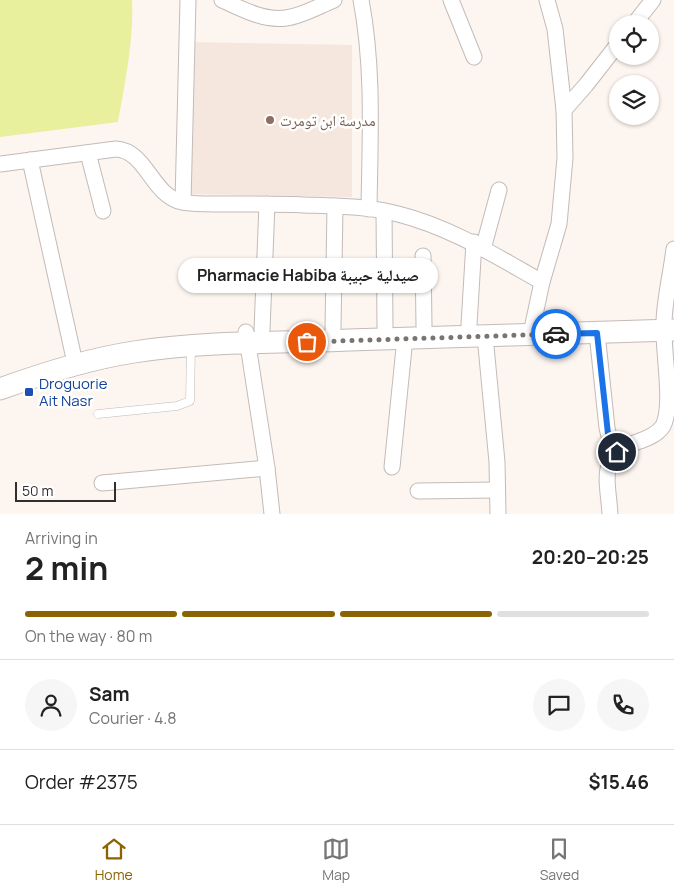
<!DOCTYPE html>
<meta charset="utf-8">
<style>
:root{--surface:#fff;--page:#f6f6f6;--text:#222;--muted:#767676;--line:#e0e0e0;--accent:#8a6302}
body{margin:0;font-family:Manrope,"Noto Naskh Arabic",sans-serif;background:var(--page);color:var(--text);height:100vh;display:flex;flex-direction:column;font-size:19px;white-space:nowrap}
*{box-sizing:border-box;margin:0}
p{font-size:16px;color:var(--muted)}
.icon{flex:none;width:28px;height:28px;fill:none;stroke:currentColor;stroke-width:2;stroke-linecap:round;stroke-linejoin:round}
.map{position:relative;height:514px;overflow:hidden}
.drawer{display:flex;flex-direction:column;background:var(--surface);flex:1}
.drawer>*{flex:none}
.buttons{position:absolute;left:609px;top:15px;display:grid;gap:10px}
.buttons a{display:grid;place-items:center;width:50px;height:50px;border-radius:50%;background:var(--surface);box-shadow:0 1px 4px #0004;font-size:25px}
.scale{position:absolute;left:15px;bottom:12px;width:101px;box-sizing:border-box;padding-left:5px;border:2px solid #312e2d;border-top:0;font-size:14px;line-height:18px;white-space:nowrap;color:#312e2d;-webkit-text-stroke:4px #fff;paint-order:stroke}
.pin{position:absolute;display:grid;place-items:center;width:42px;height:42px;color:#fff;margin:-21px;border:2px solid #fff;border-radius:50%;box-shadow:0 1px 5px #0007}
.courier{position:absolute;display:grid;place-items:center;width:50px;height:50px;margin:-25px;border:4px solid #1a73e8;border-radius:50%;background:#fff;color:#222;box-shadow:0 1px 6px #0007}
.bubble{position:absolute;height:35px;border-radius:18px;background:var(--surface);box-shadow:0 1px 4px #0004;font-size:16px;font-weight:700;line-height:35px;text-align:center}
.headline em{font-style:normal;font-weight:700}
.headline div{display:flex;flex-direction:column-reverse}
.headline{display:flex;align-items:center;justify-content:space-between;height:85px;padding:0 25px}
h1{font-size:32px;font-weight:700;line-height:38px}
.bar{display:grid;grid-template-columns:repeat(4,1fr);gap:8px 5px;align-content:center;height:60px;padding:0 25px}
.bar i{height:6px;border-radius:4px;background:var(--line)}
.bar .active{background:var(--accent)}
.bar p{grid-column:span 4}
.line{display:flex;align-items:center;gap:12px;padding:0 25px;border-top:1px solid var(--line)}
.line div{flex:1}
.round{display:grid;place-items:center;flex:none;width:52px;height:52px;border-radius:26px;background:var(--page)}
.dock{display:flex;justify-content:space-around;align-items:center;height:70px;border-top:1px solid var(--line);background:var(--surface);font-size:14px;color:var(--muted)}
.dock a{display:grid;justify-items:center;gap:2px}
.dock .active{color:var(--accent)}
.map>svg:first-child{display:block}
.built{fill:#f5e7dd}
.green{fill:#e8ef9d}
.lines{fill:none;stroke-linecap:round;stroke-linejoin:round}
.lane-casing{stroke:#c3bbb7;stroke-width:9}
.street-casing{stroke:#c3bbb7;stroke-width:17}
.secondary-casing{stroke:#c3bbb7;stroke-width:23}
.lane{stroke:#fff;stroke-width:8}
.street{stroke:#fff;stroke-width:15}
.secondary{stroke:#fff;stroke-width:21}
.done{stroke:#787471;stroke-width:5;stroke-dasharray:0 9}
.route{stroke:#1a73e8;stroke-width:6}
.education-dot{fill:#8d6e63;stroke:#fff;stroke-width:2}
.transit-dot{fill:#1a4fb4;stroke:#fff;stroke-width:2}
.labels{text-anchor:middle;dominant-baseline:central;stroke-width:5;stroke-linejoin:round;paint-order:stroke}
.education-label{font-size:15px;fill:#785e54;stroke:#fff;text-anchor:start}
.transit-label{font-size:15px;fill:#164399;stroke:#fff;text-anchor:start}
</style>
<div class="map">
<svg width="674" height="514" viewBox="0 0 674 514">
<rect width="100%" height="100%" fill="#fcf5f0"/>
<!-- built -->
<polygon class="built" points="189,42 352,45 352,197 187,194"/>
<!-- green -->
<path class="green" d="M0 0H132C134 38 125 84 118 122L0 137Z"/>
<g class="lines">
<defs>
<polyline id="lane" points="98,414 177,406 190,401 191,346"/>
<g id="street">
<path d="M222 0C242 9 263 21 286 18 302 16 319 6 334 0"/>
<path d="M361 0C374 68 370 139 369 209"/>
<polyline points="451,0 474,57"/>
<polyline points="634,24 653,0"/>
<polyline points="564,110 586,85 618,44"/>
<polyline points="88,153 103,211"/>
<polyline points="30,160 73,354"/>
<path d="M0 164 116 149C147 151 151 195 182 202 198 205 216 204 231 204 256 204 280 204 304 205 335 206 368 206 398 214 450 227 496 256 542 282"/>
<polyline points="183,202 188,0"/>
<polyline points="384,211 385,327"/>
<polyline points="483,249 499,190"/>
<polyline points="423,256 424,326"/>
<polyline points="533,324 542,282 559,224 565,158 564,110 555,29 547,0"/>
<polyline points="469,325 474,242"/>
<polyline points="333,329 335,206"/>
<polyline points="262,330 267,204"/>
<polyline points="246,332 267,468 272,514"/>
<polyline points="597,333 607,428 614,456"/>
<polyline points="485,336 497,462 498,514"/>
<polyline points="392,467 405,338"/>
<polyline points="102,483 267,468"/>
<polyline points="418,491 497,490"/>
<path d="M610 514C608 480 597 456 637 442 646 439 657 435 663 426 674 404 662 348 664 321 665 297 671 273 674 249"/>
</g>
<path id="secondary" d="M0 389C44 373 88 359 134 352 205 341 278 343 349 340 457 336 566 334 674 330"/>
</defs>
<!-- lane casing -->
<use href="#lane" class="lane-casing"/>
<!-- street casing -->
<use href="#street" class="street-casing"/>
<!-- secondary casing -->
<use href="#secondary" class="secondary-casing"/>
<!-- lane -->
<use href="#lane" class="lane"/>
<!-- street -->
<use href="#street" class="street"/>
<!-- secondary -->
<use href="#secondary" class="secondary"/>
</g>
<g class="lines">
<!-- done -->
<polyline class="done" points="307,342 556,334"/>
<!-- route -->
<polyline class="route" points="556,334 597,333 609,443 614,456 617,452"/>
</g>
<!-- markers -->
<circle class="education-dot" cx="270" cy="120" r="5"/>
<rect class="transit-dot" x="24" y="387" width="10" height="10" rx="2.5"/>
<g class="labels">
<!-- education labels -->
<g class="education-label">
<text x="280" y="120">مدرسة ابن تومرت</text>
</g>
<!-- transit labels -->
<g class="transit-label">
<text x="39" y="383">Droguorie<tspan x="39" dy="17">Ait Nasr</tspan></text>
</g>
</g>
</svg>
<div class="buttons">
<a><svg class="icon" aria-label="locate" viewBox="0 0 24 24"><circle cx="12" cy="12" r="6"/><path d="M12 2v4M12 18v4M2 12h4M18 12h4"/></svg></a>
<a><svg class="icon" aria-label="layers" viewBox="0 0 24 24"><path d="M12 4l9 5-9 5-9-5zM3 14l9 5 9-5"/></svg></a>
</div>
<div class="scale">50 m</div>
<div class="pin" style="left:307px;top:342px;background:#ea580c"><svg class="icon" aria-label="bag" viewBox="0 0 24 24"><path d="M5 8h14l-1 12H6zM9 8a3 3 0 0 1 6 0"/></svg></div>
<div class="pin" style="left:617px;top:452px;background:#1f2937"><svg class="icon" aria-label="home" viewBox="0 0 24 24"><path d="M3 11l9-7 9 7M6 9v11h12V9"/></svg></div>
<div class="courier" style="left:556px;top:334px"><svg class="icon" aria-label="car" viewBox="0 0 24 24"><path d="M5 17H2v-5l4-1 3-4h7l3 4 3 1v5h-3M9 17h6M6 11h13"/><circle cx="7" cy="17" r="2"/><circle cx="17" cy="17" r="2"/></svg></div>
<div class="bubble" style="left:178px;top:258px;width:260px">Pharmacie Habiba صيدلية حبيبة</div>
</div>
<section class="drawer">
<div class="headline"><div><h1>2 min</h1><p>Arriving in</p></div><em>20:20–20:25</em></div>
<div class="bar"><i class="active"></i><i class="active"></i><i class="active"></i><i></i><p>On the way · 80 m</p></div>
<div class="line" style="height:90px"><a class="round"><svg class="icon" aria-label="person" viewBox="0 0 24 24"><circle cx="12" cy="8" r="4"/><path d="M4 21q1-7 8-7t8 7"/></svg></a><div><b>Sam</b><p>Courier · 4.8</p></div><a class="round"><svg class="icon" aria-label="chat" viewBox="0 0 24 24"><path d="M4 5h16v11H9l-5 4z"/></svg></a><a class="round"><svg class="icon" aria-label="phone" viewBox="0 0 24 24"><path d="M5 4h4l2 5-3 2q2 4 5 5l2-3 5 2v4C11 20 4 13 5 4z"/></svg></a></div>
<div class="line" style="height:65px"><div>Order #2375</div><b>$15.46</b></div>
</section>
<nav class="dock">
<a class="active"><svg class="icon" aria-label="home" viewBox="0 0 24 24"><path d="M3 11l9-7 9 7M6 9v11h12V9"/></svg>Home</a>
<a><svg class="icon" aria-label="map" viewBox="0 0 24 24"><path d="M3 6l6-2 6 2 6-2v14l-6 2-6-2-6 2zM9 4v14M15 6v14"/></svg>Map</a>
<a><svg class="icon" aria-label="saved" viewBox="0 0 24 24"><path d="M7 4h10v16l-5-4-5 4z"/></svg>Saved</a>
</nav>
